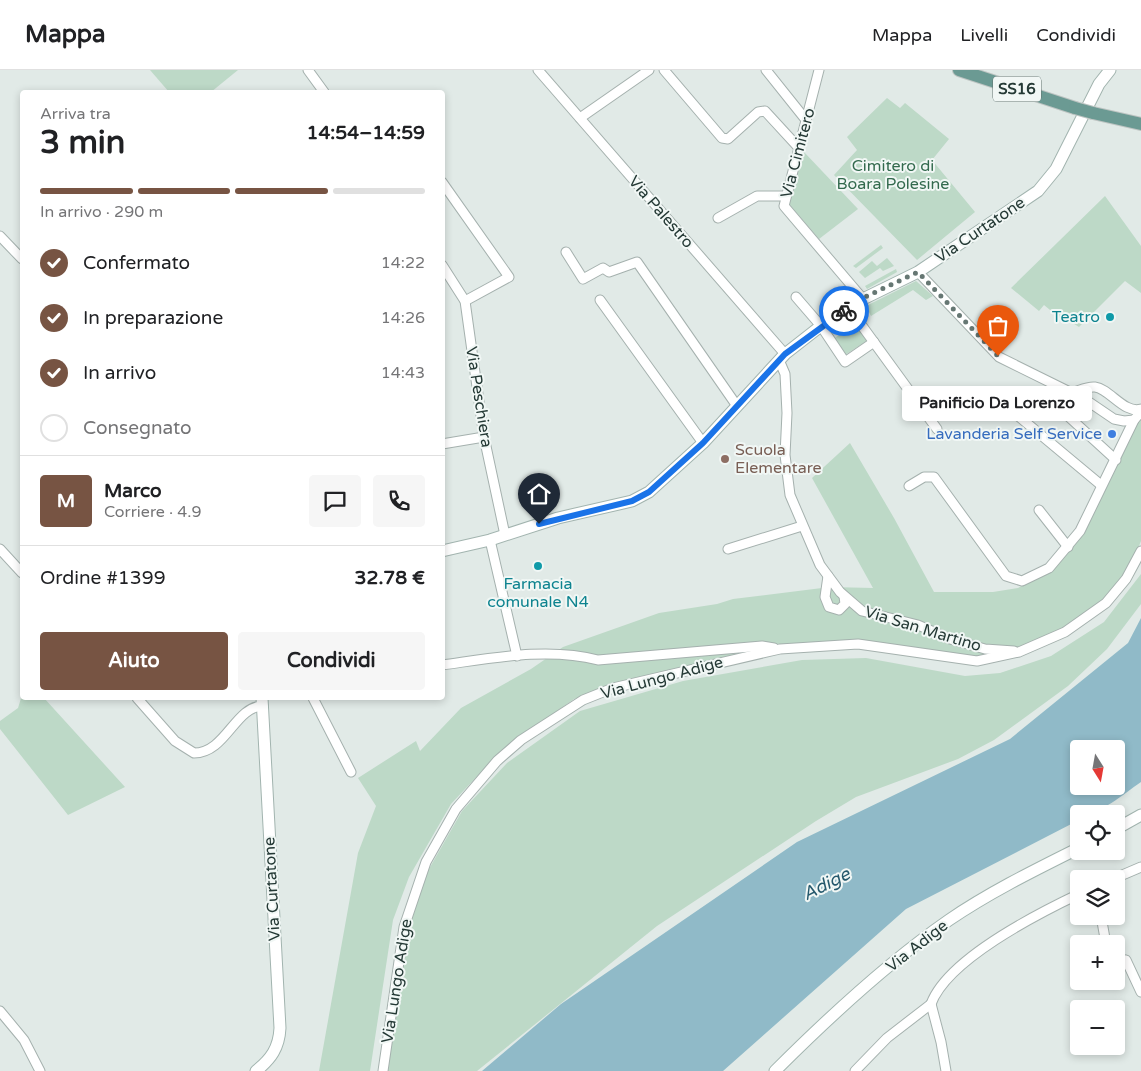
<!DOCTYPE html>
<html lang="it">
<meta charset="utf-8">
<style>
:root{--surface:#fff;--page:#f6f6f6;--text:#202124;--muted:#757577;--line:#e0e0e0;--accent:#775443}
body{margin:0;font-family:"Varela Round",sans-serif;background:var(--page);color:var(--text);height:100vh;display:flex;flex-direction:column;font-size:19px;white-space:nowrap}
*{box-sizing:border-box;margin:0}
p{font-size:16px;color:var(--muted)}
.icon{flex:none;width:28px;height:28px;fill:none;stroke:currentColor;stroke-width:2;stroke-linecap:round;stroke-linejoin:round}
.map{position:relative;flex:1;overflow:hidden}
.sheet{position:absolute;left:20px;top:20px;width:425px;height:610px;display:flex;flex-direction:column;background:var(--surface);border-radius:5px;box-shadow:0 2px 8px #0003}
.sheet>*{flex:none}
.needle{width:32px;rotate:169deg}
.buttons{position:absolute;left:1070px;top:670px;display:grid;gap:10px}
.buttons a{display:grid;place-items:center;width:55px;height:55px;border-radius:5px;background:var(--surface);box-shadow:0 2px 8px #0003;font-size:25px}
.pin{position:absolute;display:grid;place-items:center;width:42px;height:42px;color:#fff;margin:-51px -21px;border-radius:50% 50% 50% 0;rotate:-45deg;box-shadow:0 0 5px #0007}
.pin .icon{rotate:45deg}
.courier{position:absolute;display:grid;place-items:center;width:50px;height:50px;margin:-25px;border:4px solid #1a73e8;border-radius:50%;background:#fff;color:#222;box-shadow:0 1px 6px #0007}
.bubble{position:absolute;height:35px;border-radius:5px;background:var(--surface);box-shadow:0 2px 8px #0003;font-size:16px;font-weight:800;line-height:35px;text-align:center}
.overview em{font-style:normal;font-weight:800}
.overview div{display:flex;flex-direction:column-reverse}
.overview{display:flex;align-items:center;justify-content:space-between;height:85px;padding:0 20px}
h1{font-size:32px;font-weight:800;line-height:38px}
.bar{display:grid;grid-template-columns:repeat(4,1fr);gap:8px 5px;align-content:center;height:60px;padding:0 20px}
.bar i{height:6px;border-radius:4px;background:var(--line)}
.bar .on{background:var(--accent)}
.bar p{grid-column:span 4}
.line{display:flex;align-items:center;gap:12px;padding:0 20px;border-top:1px solid var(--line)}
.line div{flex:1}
.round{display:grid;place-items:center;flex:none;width:52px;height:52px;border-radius:5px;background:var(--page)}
ol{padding:0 20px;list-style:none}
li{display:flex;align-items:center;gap:15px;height:55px}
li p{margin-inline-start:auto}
li .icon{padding:5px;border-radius:50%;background:var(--accent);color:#fff;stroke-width:4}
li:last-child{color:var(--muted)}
li i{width:28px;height:28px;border:2px solid var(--line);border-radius:50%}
.action{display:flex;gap:10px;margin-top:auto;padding:10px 20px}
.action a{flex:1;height:58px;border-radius:5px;background:var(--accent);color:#fff;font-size:20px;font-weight:800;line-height:58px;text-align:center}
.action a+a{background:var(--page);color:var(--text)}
header{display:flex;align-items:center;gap:30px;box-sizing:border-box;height:70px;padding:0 25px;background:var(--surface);border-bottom:1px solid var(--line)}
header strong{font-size:24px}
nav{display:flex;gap:28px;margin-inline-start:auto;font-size:18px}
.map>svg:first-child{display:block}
.green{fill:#bdd9c7}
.water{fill:#90bac8;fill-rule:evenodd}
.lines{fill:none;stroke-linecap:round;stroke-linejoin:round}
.street-casing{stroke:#a5b1ae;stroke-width:11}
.secondary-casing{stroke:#a2b4af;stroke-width:13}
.primary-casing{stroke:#bdc4c2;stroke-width:14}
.street{stroke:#fff;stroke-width:9}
.secondary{stroke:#fff;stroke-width:11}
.primary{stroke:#6b9a93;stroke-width:12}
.primary-bridge-casing{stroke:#bdc4c2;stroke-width:14;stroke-linecap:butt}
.primary-bridge{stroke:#6b9a93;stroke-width:12}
.done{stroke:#667773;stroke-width:5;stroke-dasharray:0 9}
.route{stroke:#1a73e8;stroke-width:6}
.culture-dot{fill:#0f9aa8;stroke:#f1f7f5;stroke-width:2}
.shop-dot{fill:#3f7fe0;stroke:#f1f7f5;stroke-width:2}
.education-dot{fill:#8d6e63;stroke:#f1f7f5;stroke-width:2}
.labels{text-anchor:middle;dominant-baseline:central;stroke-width:4;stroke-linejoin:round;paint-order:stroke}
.shield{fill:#f1f7f5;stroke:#62726f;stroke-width:1}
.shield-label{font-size:15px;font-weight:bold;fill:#243935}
.street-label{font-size:16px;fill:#243935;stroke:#f1f7f5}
.park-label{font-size:16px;fill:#336a4e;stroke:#f1f7f5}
.culture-label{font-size:16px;fill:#0d838f;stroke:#f1f7f5;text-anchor:end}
.shop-label{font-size:16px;fill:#366cbe;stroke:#f1f7f5;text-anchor:end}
.education-label{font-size:16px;fill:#785e54;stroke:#f1f7f5;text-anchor:start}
.water-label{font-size:18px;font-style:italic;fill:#25596d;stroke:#f1f7f5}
</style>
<header>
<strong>Mappa</strong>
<nav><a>Mappa</a><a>Livelli</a><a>Condividi</a></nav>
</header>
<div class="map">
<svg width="1141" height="1001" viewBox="0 0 1141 1001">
<rect width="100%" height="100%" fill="#e1eae7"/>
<!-- green -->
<g class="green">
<polygon points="150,0 238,0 211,22 169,22"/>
<polygon points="887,28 900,38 905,33 949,69 932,90 975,142 917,190 834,105 857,80 847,67"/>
<polygon points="804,82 858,139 819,169 789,134"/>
<polygon points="1105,126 1141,176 1141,223 1125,211 1079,257 1063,247 1061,249 1044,235 1039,241 1011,218"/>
<polygon points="881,175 883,178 856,198 853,196"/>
<polygon points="887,188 894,196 883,201 880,198 865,208 859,202 872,191 877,196"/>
<polygon points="896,199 897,202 867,219 865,216"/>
<polygon points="916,211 933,226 926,230 913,220 871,246 866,236"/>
<polygon points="857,254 868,270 845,285 833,269"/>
<polygon points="1064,323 1081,336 1069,345 1055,333"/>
<polygon points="1141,345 1141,471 1129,500 1096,542 1045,574 997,590 867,575 800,577 680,598 574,629 499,683 451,734 409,807 393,850 370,1001 319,1001 358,783 376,736 358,708 416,671 420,681 461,638 531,599 563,577 659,543 717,534 733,529 830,517 873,518 812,408 850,373 894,448 934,522 993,522 1018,518 1050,500 1076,472"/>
<polygon points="1141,504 1141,534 1107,579 1068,616 994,670 958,689 856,727 816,751 657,856 477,1001 384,1001 405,854 421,813 462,741 507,693 580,641 683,611 802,590 866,588 965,606 1000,603 1051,586 1104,552"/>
<polygon points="22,625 22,628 44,628 125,717 68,745 0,659 0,651 18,638"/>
</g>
<!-- water -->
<path class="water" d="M1141 548V712C1122 725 1102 744 1079 744V750L906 839 723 1001H482L561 934 797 772 1010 669 1128 573ZM1079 679H1116V716H1079Z"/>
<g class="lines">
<defs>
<g id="street">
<polyline points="308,0 324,22"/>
<polyline points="538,0 785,284"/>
<polyline points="664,0 722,68 728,69 758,42 765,41 799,78"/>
<polyline points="766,0 806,50"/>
<polyline points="819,0 784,136 863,229"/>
<polyline points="580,48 649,0"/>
<polyline points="442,112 509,207 465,231"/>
<polyline points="718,148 757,126 786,126"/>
<polyline points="0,166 22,189"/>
<polyline points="566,182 583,209 603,198 609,202 637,192 737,336"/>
<polyline points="442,195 465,231 484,367 505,465"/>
<polyline points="918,202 999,287 1086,330 1114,349 1124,351 1134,350"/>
<polyline points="796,227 821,256 845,292 874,272"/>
<polyline points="600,230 703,373"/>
<polyline points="849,238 937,359"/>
<polyline points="779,290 785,304 787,343 785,385 790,425 820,495 840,522 862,541 918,555 950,569 985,579 1014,581"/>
<path d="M1071 323C1079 321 1087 316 1095 317 1110 319 1124 344 1141 339"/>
<polyline points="993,325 1101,415"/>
<polyline points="1069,347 1116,390"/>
<polyline points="442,374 484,367"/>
<polyline points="909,416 924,407 934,407 1006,506 1022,511 1049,498 1080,461 1134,350 1141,342"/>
<polyline points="1039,440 1068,477"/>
<polyline points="490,470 517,586"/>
<polyline points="0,479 22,503"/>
<polyline points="728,479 802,456"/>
<polyline points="828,506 825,527 829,537 839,540 845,534 844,526"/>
<path d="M442 595C493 588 548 577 598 590L762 576 774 578"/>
<path d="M137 628 175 671 194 683C226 683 235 636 263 636"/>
<polyline points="313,628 351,702"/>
<polyline points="1113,809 1141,797"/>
<polyline points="1101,846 1106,874"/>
<polyline points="1116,889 1126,890 1141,922"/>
<path d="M931 934C947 890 1037 844 1079 824"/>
<polyline points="931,934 941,972 946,1001"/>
<polyline points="0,941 24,970 40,1001"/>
<polyline points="383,1001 404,857 426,792 456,739 497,691 521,670 583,630 613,618 780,579 858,574 977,591 1019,582 1065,562 1106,533 1126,509 1141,481"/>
<polyline points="855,1001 887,968 931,934"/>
</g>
<g id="secondary">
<polyline points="442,481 490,470 558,448 632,431 649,422 703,373 785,284 817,259 863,229 918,202 1038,121 1056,99 1099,14 1110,0"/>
<polyline points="1116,759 1141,745"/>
<path d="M256 1001C271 989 279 978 280 958L262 628"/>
<path d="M775 1001C829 947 887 893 949 850 990 822 1035 800 1079 778"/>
</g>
<g id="primary">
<polyline points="959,0 1075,38"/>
<polyline points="1093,43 1141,54"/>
</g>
</defs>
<!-- street casing -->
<use href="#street" class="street-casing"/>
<!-- secondary casing -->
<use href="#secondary" class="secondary-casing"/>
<!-- primary casing -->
<use href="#primary" class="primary-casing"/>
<!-- street -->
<use href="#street" class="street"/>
<!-- secondary -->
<use href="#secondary" class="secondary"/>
<!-- primary -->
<use href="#primary" class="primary"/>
<defs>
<polyline id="primary-bridge" points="1075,38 1093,43"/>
</defs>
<!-- primary-bridge casing -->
<use href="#primary-bridge" class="primary-bridge-casing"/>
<!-- primary-bridge -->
<use href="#primary-bridge" class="primary-bridge"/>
</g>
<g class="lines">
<!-- done -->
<polyline class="done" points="844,241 863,228 918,202 998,286"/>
<!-- route -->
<polyline class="route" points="539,454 632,431 649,422 703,373 785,284 844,241"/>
</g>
<!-- markers -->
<g class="culture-dot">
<circle cx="1110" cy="247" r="5"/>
<circle cx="538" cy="496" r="5"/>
</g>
<circle class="shop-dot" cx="1112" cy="364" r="5"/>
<circle class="education-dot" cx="725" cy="389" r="5"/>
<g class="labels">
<!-- shield labels -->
<rect class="shield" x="993" y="6.5" width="48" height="25" rx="4"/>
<g class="shield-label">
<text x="1017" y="19">SS16</text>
</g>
<!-- street labels -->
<g class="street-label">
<text transform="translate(798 83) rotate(-75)">Via Cimitero</text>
<text transform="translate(661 142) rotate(49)">Via Palestro</text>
<text transform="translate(980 160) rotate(-34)">Via Curtatone</text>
<text transform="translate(479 327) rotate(81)">Via Peschiera</text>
<text transform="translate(923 559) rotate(17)">Via San Martino</text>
<text transform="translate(662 608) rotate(-15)">Via Lungo Adige</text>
<text transform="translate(272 819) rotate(-93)">Via Curtatone</text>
<text transform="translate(917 876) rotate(-38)">Via Adige</text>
<text transform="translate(397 911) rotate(-81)">Via Lungo Adige</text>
</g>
<!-- park labels -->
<g class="park-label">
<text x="893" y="96">Cimitero di<tspan x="893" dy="18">Boara Polesine</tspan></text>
</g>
<!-- culture labels -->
<g class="culture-label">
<text x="1100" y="247">Teatro</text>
<text x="538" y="514" text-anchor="middle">Farmacia<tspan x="538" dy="18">comunale N4</tspan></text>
</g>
<!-- shop labels -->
<g class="shop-label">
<text x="1102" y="364">Lavanderia Self Service</text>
</g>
<!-- education labels -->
<g class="education-label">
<text x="735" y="380">Scuola<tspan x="735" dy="18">Elementare</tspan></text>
</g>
<!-- water labels -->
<g class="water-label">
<text transform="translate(826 814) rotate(-27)">Adige</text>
</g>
</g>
</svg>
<div class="buttons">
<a><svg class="needle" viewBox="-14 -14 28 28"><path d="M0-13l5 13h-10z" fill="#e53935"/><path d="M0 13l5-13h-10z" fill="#757577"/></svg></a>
<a><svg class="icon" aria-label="locate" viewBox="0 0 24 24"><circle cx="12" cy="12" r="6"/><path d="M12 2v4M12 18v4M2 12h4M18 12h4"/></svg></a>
<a><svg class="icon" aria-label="layers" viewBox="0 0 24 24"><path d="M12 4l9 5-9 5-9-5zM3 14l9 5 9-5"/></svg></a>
<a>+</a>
<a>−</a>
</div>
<div class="pin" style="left:998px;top:286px;background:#ea580c"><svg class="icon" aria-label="bag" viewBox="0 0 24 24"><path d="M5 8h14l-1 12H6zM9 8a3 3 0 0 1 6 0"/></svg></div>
<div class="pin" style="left:539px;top:454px;background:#1f2937"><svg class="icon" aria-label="home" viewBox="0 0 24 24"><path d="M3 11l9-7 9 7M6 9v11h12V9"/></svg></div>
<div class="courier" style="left:844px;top:241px"><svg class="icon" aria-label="bike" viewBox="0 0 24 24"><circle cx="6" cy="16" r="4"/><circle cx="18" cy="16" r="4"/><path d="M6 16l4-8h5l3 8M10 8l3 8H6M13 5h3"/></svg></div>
<div class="bubble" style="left:902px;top:316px;width:190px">Panificio Da Lorenzo</div>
<section class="sheet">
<div class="overview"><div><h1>3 min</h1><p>Arriva tra</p></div><em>14:54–14:59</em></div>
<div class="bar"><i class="on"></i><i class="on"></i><i class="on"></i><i></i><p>In arrivo · 290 m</p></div>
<ol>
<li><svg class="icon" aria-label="check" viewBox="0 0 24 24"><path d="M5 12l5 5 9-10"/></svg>Confermato<p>14:22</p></li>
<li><svg class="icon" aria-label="check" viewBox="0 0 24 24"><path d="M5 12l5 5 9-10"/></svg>In preparazione<p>14:26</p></li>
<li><svg class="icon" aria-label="check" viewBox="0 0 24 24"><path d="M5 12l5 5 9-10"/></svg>In arrivo<p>14:43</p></li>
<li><i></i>Consegnato</li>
</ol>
<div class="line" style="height:90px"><b class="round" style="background:var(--accent);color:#fff">M</b><div><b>Marco</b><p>Corriere · 4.9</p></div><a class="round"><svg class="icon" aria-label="chat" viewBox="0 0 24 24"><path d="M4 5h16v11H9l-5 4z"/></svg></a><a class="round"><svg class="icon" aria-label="phone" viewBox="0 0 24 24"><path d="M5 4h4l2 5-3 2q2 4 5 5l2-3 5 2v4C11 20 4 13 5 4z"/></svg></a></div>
<div class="line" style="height:65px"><div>Ordine #1399</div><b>32.78 €</b></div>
<div class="action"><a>Aiuto</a><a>Condividi</a></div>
</section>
</div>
